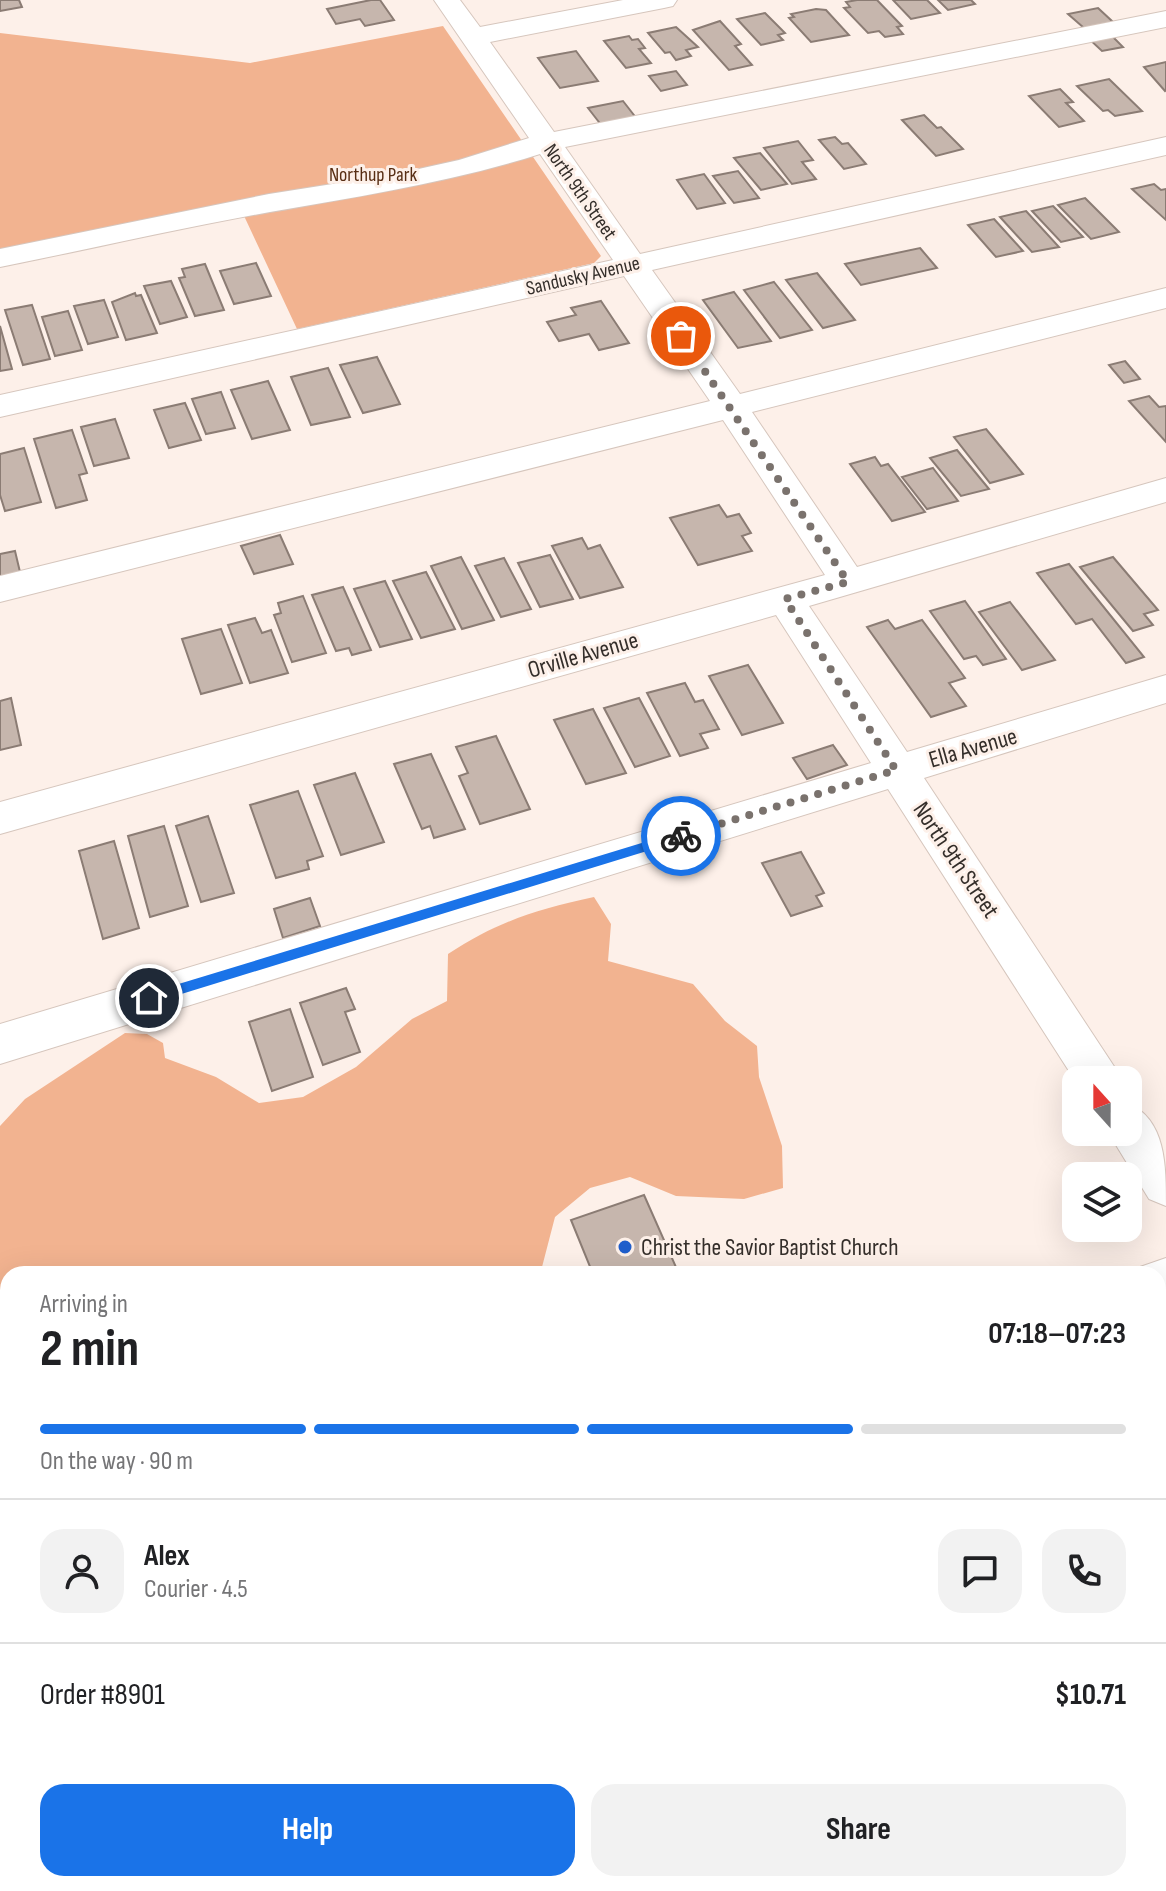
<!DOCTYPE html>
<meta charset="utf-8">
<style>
:root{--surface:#fff;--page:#f2f2f2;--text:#202124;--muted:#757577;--line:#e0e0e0;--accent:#1a73e8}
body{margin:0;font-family:"Sofia Sans Condensed",sans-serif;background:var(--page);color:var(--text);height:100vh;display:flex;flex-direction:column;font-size:30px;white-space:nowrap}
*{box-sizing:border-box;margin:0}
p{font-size:26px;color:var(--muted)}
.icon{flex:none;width:44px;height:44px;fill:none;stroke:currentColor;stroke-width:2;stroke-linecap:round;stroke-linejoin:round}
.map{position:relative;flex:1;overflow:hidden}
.drawer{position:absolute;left:0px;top:1266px;width:1166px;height:626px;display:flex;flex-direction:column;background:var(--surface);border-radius:24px 24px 0 0;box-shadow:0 8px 32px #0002}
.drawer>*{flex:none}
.needle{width:52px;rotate:339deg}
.controls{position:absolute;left:1062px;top:1066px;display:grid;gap:16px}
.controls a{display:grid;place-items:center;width:80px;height:80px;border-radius:16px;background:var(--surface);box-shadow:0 8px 32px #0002;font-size:40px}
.pin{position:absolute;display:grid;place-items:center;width:68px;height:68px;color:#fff;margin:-34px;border:4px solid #fff;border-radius:50%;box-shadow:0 2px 8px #0007}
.courier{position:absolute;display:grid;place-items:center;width:80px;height:80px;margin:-40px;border:6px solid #1a73e8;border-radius:50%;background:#fff;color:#222;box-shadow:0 2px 10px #0007}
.head em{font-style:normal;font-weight:700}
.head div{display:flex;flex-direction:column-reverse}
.head{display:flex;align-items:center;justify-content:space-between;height:136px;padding:0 40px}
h1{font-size:52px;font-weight:700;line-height:60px}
.bar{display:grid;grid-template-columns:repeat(4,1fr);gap:12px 8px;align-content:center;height:96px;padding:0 40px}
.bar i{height:10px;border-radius:6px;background:var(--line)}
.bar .on{background:var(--accent)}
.bar p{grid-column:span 4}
.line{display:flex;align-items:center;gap:20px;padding:0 40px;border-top:2px solid var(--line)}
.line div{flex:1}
.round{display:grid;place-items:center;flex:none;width:84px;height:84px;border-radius:24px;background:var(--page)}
.button{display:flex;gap:16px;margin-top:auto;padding:16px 40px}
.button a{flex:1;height:92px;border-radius:24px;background:var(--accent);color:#fff;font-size:32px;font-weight:700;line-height:92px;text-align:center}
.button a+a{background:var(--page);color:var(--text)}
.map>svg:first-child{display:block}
.green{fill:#f2b390}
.building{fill:#c6b6ad;stroke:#8b7c74;stroke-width:2}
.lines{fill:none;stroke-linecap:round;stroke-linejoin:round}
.minor-casing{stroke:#d6c6bd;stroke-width:2}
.minor{fill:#fff;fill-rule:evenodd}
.route{fill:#1a73e8}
.done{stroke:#7a726d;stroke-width:8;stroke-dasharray:0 14.4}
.poi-dot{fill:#205ecb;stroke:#fdf0e9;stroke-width:3}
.labels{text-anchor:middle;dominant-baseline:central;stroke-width:6;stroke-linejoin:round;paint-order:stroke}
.far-park-label{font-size:20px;fill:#582e14;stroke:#fdf0e9}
.far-street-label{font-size:20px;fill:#342e2a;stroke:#fdf0e9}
.street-label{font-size:24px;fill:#342e2a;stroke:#fdf0e9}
.poi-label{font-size:24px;fill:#342e2a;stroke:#fdf0e9;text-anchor:start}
</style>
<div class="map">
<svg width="1166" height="1891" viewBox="0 0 1166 1891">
<rect width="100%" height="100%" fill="#fdf0e9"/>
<!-- green -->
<g class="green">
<polygon points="443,26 601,256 594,263 297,329 238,203 0,251 0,33 250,63"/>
<path d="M594 897 611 924 608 961 693 984 725 1021 757 1046 759 1077 782 1146 783 1188 744 1199 676 1196 630 1177 590 1188 555 1217 542 1267 536 1274H8V1612L0 1609V1126L25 1099 125 1033 147 1034 163 1043 165 1058 216 1077 259 1103 303 1097 356 1067 412 1019 447 1001 448 954C499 921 535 910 594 897Z"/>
<polygon points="1166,1321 1166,1724 1158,1728 1158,1324"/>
</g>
<!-- building -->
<g class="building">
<polygon points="0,0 19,0 22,7 0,11"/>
<polygon points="371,0 380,0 394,20 365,26 360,19 336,24 327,9"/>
<polygon points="857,0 877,0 902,26 897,27 903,34 885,37 879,31 868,33 844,8 850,7 846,2"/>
<polygon points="893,0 927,0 940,13 911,19"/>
<polygon points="938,0 971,0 975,4 948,10"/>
<polygon points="1098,8 1113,22 1084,28 1068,14"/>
<polygon points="816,9 826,10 849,35 811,42 789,18 794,17 791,14"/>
<polygon points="765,13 785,33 778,35 783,40 761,45 737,19"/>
<polygon points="720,21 741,44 735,46 752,65 729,70 693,30"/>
<polygon points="676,27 698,47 686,50 691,56 676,60 670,52 665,53 648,33"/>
<polygon points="1110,34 1123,47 1102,51 1088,38"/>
<polygon points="629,36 632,40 638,39 645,48 639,49 651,63 626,68 604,41"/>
<polygon points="576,51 598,81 560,88 538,58"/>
<polygon points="1166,62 1166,90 1165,91 1144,67"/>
<polygon points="676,71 687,85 661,91 649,76"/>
<polygon points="1109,79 1142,111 1115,116 1108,110 1103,111 1077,86"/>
<polygon points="1060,89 1073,102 1066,103 1084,121 1059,127 1029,96"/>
<polygon points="623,101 637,119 602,126 588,108"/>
<polygon points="924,115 937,128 941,127 963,149 936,156 902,120"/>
<polygon points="835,137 842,144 848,143 866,164 844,169 819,140"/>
<polygon points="798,141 813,160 802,162 816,179 792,184 764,148"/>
<polygon points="760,153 787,184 761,190 734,158"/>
<polygon points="738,171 759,198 734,203 713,176"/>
<polygon points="704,174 725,203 697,209 677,180"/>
<polygon points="1154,184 1161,190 1166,189 1166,220 1132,189"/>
<polygon points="1085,198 1119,232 1091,239 1058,205"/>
<polygon points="1053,206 1083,237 1061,242 1032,211"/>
<polygon points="1026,211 1059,247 1032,252 1000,217"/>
<polygon points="994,219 1023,251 996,257 968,225"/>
<polygon points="920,248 937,268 861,285 845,264"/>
<polygon points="256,263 271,296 234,304 220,271"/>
<polygon points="205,264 224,310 195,316 179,278 185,277 182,269"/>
<polygon points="817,273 855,320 823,328 786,280"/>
<polygon points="171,281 187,317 160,324 144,286"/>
<polygon points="774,282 812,330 780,338 744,290"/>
<polygon points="734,292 771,341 738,348 703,300"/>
<polygon points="135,293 136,296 141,295 157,333 126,340 112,302"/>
<polygon points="104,300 118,337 88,344 74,306"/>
<polygon points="601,301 629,343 599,350 589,334 559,341 547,322 576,315 571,308"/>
<polygon points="32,305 50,359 23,365 5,310"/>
<polygon points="68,311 82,350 55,356 42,317"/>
<polygon points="0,326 12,369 0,371"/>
<polygon points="377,357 400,404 363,413 340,365"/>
<polygon points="1125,361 1140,379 1124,383 1109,365"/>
<polygon points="328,368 350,417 311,425 291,377"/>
<polygon points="268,381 290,430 252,439 231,390"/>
<polygon points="221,392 235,428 206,434 192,399"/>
<polygon points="1149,396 1159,407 1166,406 1166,442 1129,401"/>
<polygon points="185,403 201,440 169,448 154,410"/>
<polygon points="115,419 129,458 94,466 81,427"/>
<polygon points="986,429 1023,474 990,483 954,437"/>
<polygon points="72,430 87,473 79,475 87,500 56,508 34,439"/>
<polygon points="24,448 41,502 5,511 0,495 0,454"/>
<polygon points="957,450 989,489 961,496 930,458"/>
<polygon points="875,457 881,466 888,464 925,512 892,521 850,464"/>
<polygon points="933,468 958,501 927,509 902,477"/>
<polygon points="719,505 727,517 739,514 751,533 742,536 752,551 698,565 670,518"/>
<polygon points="280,535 293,564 254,574 241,546"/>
<polygon points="582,538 588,549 600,545 623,587 580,598 552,546"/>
<polygon points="15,551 20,572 0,577 0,554"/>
<polygon points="550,555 573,599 540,607 518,563"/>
<polygon points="461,557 494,620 462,629 431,566"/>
<polygon points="1113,557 1158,610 1144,614 1153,625 1133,631 1080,567"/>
<polygon points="504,558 531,609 501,617 475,566"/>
<polygon points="1069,564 1144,657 1126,663 1092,619 1076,624 1037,573"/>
<polygon points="426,572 455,629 421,638 393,581"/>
<polygon points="385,581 412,639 380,647 354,589"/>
<polygon points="343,587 371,650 352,655 349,648 336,651 312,595"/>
<polygon points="303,596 326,653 292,662 274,615 281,613 278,603"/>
<polygon points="965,601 1006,659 983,665 976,656 964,659 930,611"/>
<polygon points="1010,602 1055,660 1022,670 979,612"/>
<polygon points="255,618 262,633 271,630 288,673 250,683 228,625"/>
<polygon points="888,620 895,629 922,620 965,678 949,683 966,706 931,717 867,627"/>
<polygon points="221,629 242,683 201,694 182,639"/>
<polygon points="748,665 783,723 742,735 709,676"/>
<polygon points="685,683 695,702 703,700 719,729 700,734 708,748 680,756 647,693"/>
<polygon points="11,698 21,745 0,750 0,701"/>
<polygon points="639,698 670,756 635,767 604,708"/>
<polygon points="593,709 626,773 586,784 554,720"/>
<polygon points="496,736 530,809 480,824 459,776 468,773 456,747"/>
<polygon points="833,745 847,765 807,779 793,758"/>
<polygon points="431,754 465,829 434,838 430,826 422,829 394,764"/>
<polygon points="355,773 384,842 341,855 314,785"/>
<polygon points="298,791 323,856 307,861 309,869 276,878 250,805"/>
<polygon points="208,816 234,893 201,902 176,826"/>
<polygon points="164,826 188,906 150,917 128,836"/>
<polygon points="114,841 139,928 103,939 79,851"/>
<polygon points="801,852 824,893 816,896 822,906 791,916 762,863"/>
<polygon points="310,898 320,926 283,938 274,909"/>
<polygon points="346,988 355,1009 345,1012 360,1052 323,1065 300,1003"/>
<polygon points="290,1009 313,1077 272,1091 249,1022"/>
<polygon points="644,1195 679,1274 593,1274 571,1220"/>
</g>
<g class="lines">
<defs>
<g id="minor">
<path d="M434 0H460L480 27 623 0H677L673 6 664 8 490 42 554 132 1166 11V27L565 147 640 254 1166 137V155L652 270 740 394 1166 288V308L752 412 857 567 1166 478V502L809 606 907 752 1166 675V703L924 778 1123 1080 1076 1082 888 789 0 1064V1024L871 763 776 615 0 834V802L825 575 723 420 0 602V576L710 401 624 276 0 417V395L613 260 540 154C451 182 362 196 270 212 180 228 90 249 0 267V249L269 194 396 174 459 160 529 138Z"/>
<path d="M1128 1103C1166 1120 1166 1165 1166 1206L1149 1199 1108 1132H1128Z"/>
<polygon points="1166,1258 1166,1304 1158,1307 1158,1274 1137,1274 1140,1267"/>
<polygon points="8,1699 8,1757 0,1760 0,1702"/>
<polygon points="1166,1714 1166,1773 1158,1776 1158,1717"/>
<polygon points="817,1884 891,1884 888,1891 814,1891"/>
</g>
</defs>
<!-- minor casing -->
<use href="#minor" class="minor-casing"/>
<!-- minor -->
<use href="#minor" class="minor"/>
</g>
<!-- route -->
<polygon class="route" points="681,831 687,836 686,839 149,1004 143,998 149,993"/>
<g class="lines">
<!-- done -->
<polyline class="done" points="681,336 848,582 785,599 896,770 681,836"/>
</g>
<!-- markers -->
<circle class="poi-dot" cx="625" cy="1247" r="8"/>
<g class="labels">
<!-- far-park labels -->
<g class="far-park-label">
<text x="373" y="175">Northup Park</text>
</g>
<!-- far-street labels -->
<g class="far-street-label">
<text transform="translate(580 192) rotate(55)">North 9th Street</text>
<text transform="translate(583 276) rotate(-13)">Sandusky Avenue</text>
</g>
<!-- street labels -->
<g class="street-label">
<text transform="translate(583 655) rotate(-16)">Orville Avenue</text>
<text transform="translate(973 748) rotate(-16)">Ella Avenue</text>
<text transform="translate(956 860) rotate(56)">North 9th Street</text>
</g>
<!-- poi labels -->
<g class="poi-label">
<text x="641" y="1247">Christ the Savior Baptist Church</text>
</g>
</g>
</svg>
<div class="controls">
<a><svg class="needle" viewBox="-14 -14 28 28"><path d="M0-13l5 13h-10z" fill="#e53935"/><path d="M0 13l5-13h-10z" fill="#757577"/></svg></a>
<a><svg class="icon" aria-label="layers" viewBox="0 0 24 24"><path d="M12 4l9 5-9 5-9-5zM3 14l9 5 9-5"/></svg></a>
</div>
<div class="pin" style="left:681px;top:336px;background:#ea580c"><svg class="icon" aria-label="bag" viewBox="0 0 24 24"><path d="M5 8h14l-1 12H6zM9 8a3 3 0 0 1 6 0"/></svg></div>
<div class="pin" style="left:149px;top:998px;background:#1f2937"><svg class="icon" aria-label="home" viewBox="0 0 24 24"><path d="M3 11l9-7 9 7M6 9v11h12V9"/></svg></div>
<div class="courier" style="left:681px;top:836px"><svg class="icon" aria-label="bike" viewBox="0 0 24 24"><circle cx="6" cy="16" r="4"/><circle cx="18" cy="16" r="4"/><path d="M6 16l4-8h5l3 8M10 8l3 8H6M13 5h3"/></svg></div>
<section class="drawer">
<div class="head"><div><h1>2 min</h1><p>Arriving in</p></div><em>07:18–07:23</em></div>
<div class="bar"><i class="on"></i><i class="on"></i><i class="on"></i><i></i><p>On the way · 90 m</p></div>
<div class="line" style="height:144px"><a class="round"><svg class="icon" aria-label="person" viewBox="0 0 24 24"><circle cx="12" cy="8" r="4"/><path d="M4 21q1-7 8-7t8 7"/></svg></a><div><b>Alex</b><p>Courier · 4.5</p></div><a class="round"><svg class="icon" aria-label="chat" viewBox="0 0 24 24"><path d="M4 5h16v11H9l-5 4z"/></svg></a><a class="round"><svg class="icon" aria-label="phone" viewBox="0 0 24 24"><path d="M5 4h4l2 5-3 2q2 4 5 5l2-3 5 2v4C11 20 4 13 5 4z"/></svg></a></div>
<div class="line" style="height:104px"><div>Order #8901</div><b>$10.71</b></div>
<div class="button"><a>Help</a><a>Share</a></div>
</section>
</div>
